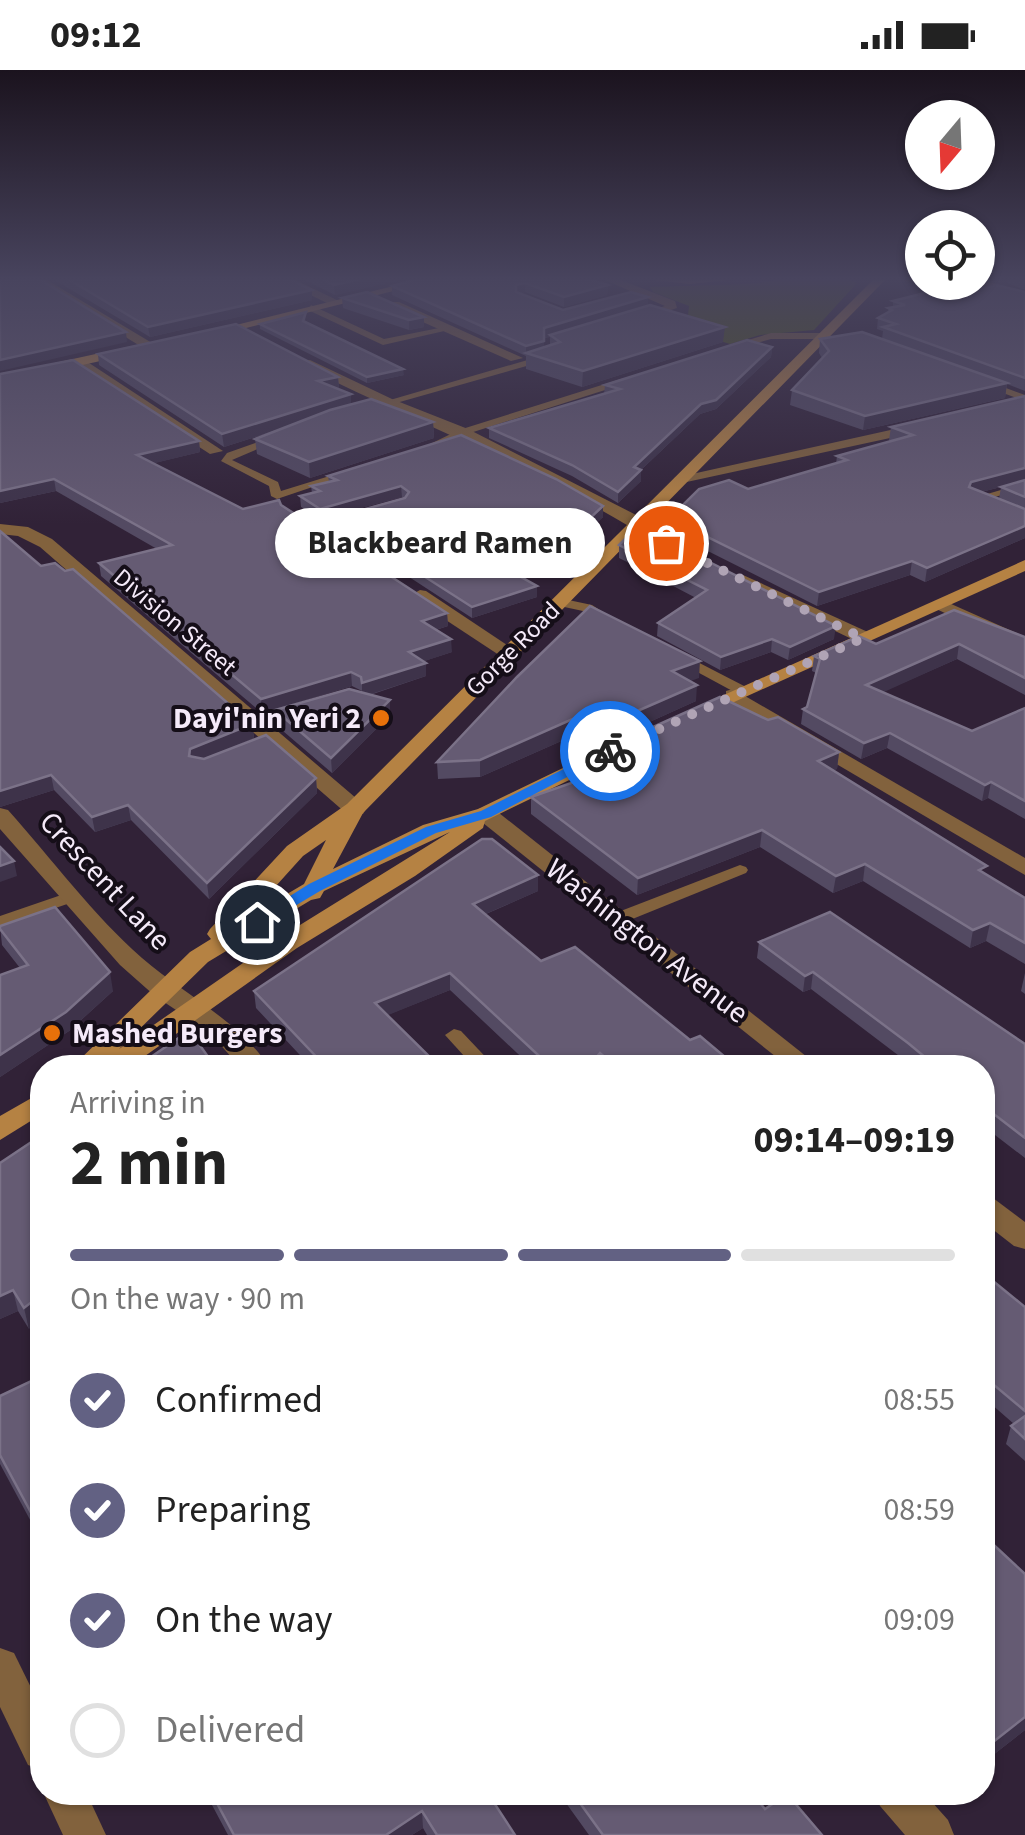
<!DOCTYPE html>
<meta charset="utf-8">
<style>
:root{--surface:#fff;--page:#f2f2f2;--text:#222;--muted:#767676;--line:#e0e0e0;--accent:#626183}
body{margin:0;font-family:"Source Sans 3",sans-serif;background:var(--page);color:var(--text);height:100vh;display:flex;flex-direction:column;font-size:38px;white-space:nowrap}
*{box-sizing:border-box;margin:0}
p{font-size:32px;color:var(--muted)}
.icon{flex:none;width:55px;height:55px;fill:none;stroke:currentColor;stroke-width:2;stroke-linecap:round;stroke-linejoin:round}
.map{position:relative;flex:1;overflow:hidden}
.panel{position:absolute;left:30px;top:985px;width:965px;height:750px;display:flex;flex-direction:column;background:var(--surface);border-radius:40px;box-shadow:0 2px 8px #0004}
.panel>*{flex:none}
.needle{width:65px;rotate:199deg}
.controls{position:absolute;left:905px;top:30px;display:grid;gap:20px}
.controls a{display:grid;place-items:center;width:90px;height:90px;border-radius:50%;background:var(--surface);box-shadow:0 2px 8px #0004;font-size:50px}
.pin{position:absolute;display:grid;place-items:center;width:85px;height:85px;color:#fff;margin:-42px;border:5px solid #fff;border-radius:50%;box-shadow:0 2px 10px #0007}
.courier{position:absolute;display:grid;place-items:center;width:100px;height:100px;margin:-50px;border:8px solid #1a73e8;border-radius:50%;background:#fff;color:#222;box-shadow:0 2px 12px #0007}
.bubble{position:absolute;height:70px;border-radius:35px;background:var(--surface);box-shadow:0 2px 8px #0004;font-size:32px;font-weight:700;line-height:70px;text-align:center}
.overview em{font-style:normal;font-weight:700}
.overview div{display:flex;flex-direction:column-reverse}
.overview{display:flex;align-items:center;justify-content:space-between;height:170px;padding:0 40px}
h1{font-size:65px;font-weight:700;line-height:75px}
.bar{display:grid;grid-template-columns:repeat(4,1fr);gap:15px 10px;align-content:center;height:120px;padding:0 40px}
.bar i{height:12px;border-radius:8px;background:var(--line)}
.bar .selected{background:var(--accent)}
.bar p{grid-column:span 4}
ol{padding:0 40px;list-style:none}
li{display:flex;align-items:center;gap:30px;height:110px}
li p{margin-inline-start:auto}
li .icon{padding:10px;border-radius:50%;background:var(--accent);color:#fff;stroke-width:4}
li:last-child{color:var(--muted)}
li i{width:55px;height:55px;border:5px solid var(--line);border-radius:50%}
.status{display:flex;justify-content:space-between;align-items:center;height:70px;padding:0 50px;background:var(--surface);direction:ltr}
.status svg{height:28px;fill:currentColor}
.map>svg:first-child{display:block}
.green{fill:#4f5715}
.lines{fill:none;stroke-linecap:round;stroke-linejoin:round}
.service{fill:#82623d;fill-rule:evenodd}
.minor{fill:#82623d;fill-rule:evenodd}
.secondary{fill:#b58243;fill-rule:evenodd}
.wall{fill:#534a62;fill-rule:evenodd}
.shaded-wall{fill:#3e334a}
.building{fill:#655b73;stroke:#7b7288;stroke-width:2.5}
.route{fill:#1a73e8}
.done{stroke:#b0a4b5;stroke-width:10;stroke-dasharray:0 18}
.food-dot{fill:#e8710a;stroke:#150e18;stroke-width:4}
.labels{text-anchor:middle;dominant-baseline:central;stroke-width:8;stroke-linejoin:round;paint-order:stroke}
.far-street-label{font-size:25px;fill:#f5eaf9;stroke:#150e18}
.poi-label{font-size:30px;font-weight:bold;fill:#f5eaf9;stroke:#150e18;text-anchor:end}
.street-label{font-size:30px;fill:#f5eaf9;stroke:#150e18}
</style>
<div class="status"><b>09:12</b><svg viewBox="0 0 49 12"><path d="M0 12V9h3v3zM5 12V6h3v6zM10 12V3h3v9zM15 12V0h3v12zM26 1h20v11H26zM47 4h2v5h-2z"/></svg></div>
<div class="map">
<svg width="1025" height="1765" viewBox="0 0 1025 1765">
<rect width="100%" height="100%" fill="#312237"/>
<!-- green -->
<polygon class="green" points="808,207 844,207 857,213 814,260 760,265 730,274 662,253 688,245 689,236 653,222 650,217 747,214"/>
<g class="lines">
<!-- service -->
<g class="service">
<polygon points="878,207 922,209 925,212 882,209"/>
<polygon points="311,235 384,269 449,256 453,259 383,275 308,240"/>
<polygon points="771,263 822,263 827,266 822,269 771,269 730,280 725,277"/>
<polygon points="548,284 551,285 551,289 375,339 366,337"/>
<polygon points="624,308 627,309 627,313 467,364 435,378 426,376 459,360"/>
<polygon points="987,311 1025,325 1025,331 984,316 982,314"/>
<polygon points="272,367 281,369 232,390 278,412 281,421 349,400 354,403 277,429 271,426 269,416 221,391 227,383"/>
<polygon points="1025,413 1025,419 987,429 1025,445 1025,452 970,429"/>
<polygon points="357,442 361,443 361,447 314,460 308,457"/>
<polygon points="559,528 592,535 612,548 606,552 583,541 555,535 553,532"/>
<polygon points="682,584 748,618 750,621 748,624 738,624 677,591 677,585"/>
<polygon points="298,637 303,638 303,644 256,657 249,653 251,650"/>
<polygon points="740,795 746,797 748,800 746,803 625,852 619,853 610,848 613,844"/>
<polygon points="70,822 76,823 78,827 76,831 0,857 0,846"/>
<polygon points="454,959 461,961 496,998 475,998 445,965"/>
</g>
<!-- minor -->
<g class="minor">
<polygon points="28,207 42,207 157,276 145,279"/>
<polygon points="274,207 289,207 341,232 331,235"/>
<polygon points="598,207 613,207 675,231 677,238 631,253 631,247 665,236"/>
<polygon points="978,208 1025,223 1025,231 974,215"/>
<polygon points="391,232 399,232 523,288 511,291 391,238"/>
<polygon points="73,289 83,289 223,381 210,384 73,295"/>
<path d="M310 290 392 329 468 359 644 449 685 478 670 482C556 406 427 358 305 297V291Z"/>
<polygon points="922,353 927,354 927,360 682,413 674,408"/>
<polygon points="0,454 28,457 52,469 363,734 366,739 363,744 347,744 40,477 18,466 0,464"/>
<polygon points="743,505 870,563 872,567 863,573 856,571 737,514 737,506"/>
<polygon points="420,520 426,521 519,583 516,587 502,587 414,529 411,525"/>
<polygon points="940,529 1025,567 1025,580 934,538 931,534"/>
<polygon points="733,619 1025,788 1025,805 726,629 726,621"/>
<polygon points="486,737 494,739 821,998 790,998 478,749 475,744 478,739"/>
<path d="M0 738 8 740C52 789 93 845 142 888 185 925 238 950 270 998H241L209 962 155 926 120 895 0 759Z"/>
<polygon points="982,1125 993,1128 1025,1152 1025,1179 1014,1176 982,1151"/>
<polygon points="0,1578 14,1583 42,1640 42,1700 28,1695 0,1637"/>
<polygon points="43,1722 86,1722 106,1765 63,1765"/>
<polygon points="874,1722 923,1722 948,1750 954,1765 905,1765 880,1736"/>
</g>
<!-- secondary -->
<g class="secondary">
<polygon points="430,207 449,207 210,267 204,263"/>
<polygon points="628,207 756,207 690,214"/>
<path d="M876 207H888L363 743 333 799 423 755 478 739 648 657H662L665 661 662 665 485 751 483 758 415 806 297 878 138 991 126 998H71L190 882 211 869 207 864 210 859 287 776 347 734ZM450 762 279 868 119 979 208 892 311 830 320 828 324 821ZM326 770 304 814 248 847 303 786Z"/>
<polygon points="132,276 139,280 137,283 0,313 0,305"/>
<polygon points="1025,490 1025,501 703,646 689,646 686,642"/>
<polygon points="42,1022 42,1044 0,1070 0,1046"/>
</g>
</g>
<!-- wall -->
<g class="wall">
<polygon points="48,206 283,206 312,230 150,267"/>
<polygon points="297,206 416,206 335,225"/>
<polygon points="1008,206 1025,206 1025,220 1007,213"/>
<path d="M579 207 608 215 607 225 564 237 525 222 520 224 563 240 648 236 723 272 582 317 526 299V286L392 225V216ZM550 267V275L544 277V268Z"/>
<polygon points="367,222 424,257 409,260 343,238 342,228"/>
<polygon points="1025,222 1025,321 1007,314 1005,328 863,360 790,335 792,320 822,288 819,283 820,269 882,269 883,261 877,259 878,248 888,243 888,238 893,237 893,231 965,223"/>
<polygon points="306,242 305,252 404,305 367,313 260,259 260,254"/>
<polygon points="772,277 771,287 716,339 700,344 641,400 641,411 618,433 572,406 489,368 489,358 604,324 605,315"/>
<polygon points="98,284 338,307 339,319 351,324 351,334 433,352 434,368 310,408 257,384 255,369 290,356 224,377 99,295"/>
<polygon points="0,304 199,371 200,382 154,393 243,439 281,435 447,543 448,556 436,560 452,582 424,591 426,606 370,625 390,630 390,645 332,703 276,655 275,640 362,622 362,621 352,616 262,643 101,506 99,493 157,479 56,421 0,433"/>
<path d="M1025 326V468L925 512 910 505 817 536 658 456 659 443 836 394 837 386 892 371 889 370 891 357ZM1001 417 999 429 981 422Z"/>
<polygon points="328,406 603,447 555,492 516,504 537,516 537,527 472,548 334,458 333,448 404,428 402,427 320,449 301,437 300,426 312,423 311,416 329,412"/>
<polygon points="0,461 41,496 252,654 254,668 203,689 316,708 317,723 209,829 131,750 95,762 54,720 0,737"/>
<polygon points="619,475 834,569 788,590 771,582 720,600 657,566 658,553 696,528 639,498 639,495 635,496 619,488"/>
<polygon points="1025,567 1025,625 957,589 882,622 972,661 1025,638 1025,749 988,728 982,731 887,678 861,689 801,654 803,639 807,637 816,603 812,601 814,586 876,574"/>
<polygon points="699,608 690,611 696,631 603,673 584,661 480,707 438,709 437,692"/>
<polygon points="624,670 839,682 837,699 833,700 986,804 1025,828 1025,894 986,871 970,878 863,811 833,823 760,777 637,825 531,744 531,727 632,692 623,686"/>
<polygon points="538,805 538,821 486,844 541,891 738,998 533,998 450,920 387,945 441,998 312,998 256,938 254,921"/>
<polygon points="0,856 113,921 69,961 0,1007 0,905 20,898 2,875"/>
<polygon points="759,872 1025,974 1025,1088 982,1055 982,998 915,998 811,919 803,922 757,888"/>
<polygon points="1025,903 1025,924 1021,921"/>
<polygon points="0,1093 29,1259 18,1241 0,1249"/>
<polygon points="982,1202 1025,1237 1025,1391 1006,1374 1011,1356 1014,1354 982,1326"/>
<polygon points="42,1306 42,1472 0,1394 0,1326"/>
<polygon points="982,1464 1025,1504 1025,1660 988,1689 982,1684"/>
<polygon points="205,1722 487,1722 515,1765 427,1765 423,1758 412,1765 228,1765"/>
<polygon points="558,1722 751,1722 765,1739 822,1765 589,1765"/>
</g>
<!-- shaded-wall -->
<g class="shaded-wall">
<polygon points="374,206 416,206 335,225 334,215"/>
<polygon points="525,213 525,222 516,224 516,215"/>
<polygon points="608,215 607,225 564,237 564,227"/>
<polygon points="312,220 312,230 150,267 148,257"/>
<polygon points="648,227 648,237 544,268 544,258"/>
<polygon points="424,247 424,257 409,260 409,250"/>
<polygon points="725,257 723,272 582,317 583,301"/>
<polygon points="126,262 127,272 0,301 0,290"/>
<polygon points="544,271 544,281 526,283 526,286 526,276"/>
<polygon points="772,277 771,287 716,339 700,344 641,400 641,411 618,433 618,422 634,397 701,334"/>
<polygon points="403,299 404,305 367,313 367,307"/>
<polygon points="338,307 339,319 318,311"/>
<polygon points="1007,313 1005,328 863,360 865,346"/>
<polygon points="351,324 351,336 224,377 222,364"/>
<polygon points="433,352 434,368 310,408 309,392"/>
<polygon points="199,371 200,382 139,397 137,385"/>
<polygon points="1025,398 1025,411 969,425 969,417 971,412"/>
<polygon points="54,409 56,421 0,433 0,421"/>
<polygon points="401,416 402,427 320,449 320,439"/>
<polygon points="603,436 603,447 555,492 503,508 503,497"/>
<polygon points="1025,456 1025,468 925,512 927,498"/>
<polygon points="645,481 640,486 639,495 635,496 636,484"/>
<polygon points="912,491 910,505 817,536 819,522"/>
<polygon points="537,516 537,527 472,548 472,537"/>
<polygon points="447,543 448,556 422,564 422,551"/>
<polygon points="836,556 834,569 788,590 790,577"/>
<polygon points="451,569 452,582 410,596 409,582"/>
<polygon points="772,569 771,582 720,600 721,587"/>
<polygon points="959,574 957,589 864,631 866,615"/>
<polygon points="700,591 699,608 671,618 672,601"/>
<polygon points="426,593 426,606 362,627 362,613"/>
<polygon points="351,602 352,616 262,643 261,629"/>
<polygon points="697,615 696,631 603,673 603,656"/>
<polygon points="390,630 390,645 332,703 331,688"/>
<polygon points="584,644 584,661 480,707 480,690"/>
<polygon points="252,654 254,668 192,694 190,679"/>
<polygon points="890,663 887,678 861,689 864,673"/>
<polygon points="839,682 837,699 816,707 818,691"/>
<polygon points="51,705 54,720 0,737 0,721"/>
<polygon points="316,708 317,723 209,829 207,813"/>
<polygon points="991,712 988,728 982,731 985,715"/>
<polygon points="128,735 131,750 95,762 92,747"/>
<polygon points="762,760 760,777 637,825 638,808"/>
<polygon points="14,791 17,806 0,812 0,796"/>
<polygon points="865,794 863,811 833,823 836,806"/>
<polygon points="538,805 538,821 474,849 473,834"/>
<polygon points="990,853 986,871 970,878 973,860"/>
<polygon points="110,902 113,921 69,961 0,1007 0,985"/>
<polygon points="813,902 811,919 803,922 805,906"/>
<polygon points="450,903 450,920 376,950 375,933"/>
<polygon points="600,983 600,998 587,998"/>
<polygon points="13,1220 18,1241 0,1249 0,1226"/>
<polygon points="42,1224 42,1248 29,1259 24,1238"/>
<polygon points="1025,1647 1025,1660 988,1689 993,1672"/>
<polygon points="422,1741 423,1758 412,1765 386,1765"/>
</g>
<!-- building -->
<g class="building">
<polygon points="0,206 34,206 126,262 0,290"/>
<polygon points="63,206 283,206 312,220 148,257"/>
<polygon points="316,206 374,206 334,215"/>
<polygon points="428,206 578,206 608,215 564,227 525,213 516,215 516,222 563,240 631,222 648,227 544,258 544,271 526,276 392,216"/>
<polygon points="956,215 965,223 996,215 1025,222 1025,308 883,257 896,254 878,248 892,240 888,238 905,235 893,231"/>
<polygon points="367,222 424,247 409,250 342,228"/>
<polygon points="650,235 725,257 583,301 526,283 560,272 550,265"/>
<polygon points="306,242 303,251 403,299 367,307 260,254"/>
<polygon points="236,254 338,307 318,311 351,324 222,364 98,284"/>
<polygon points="862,262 1007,313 865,346 792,320 829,281 820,269"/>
<polygon points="747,270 772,277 716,330 701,334 634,397 641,400 618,422 572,395 489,358 620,319 605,315"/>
<polygon points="73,290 199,371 137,385 243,439 279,430 281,435 447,543 422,551 451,569 409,582 426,593 362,613 361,607 351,602 261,629 99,493 172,475 54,409 0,421 0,304"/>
<polygon points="1025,326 1025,398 971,412 969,417 1025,439 1025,456 927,498 912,491 819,522 659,443 682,436 699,419 729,410 748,419 847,390 837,386 913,365 891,357"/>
<polygon points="371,329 433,352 309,392 255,369 330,340"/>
<polygon points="461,365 556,409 603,436 555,481 503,497 537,516 472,537 333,448 405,428 409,422 401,416 320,439 300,426 320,421 311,416 337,410 328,406"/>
<polygon points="1025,410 1025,427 1001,417"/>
<polygon points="638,456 836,556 790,577 772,569 721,587 658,553 707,520 640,486 645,481 636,484 619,475"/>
<polygon points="0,461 41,496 55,493 65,501 73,499 252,654 190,679 189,686 204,689 266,665 316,708 207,813 128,735 92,747 51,705 0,721"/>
<polygon points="590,536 700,591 672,601 697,615 603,656 584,644 480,690 437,692 517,607"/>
<polygon points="954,540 1025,567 1025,608 959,574 866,615 972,661 1025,638 1025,731 991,712 985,715 890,663 864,673 803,639 807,637 820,589 814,586 859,566 876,574"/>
<polygon points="349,619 390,630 331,688 275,640"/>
<polygon points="720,627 768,650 778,647 839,682 818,691 987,796 979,800 1025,828 1025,873 990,853 973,860 865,794 836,806 762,760 638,808 531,727 649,686 624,670"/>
<polygon points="482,769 492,769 538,805 473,834 541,891 575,877 690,970 700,966 738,998 617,998 600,983 587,998 552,998 450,903 375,933 441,998 327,998 254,921"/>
<polygon points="0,777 14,791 0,796"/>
<polygon points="55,837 110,902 66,942 0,985 0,905 28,895 0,859 0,856"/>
<polygon points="830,842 1025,974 1025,1068 982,1035 982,998 938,998 908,973 813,902 805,906 759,872"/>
<polygon points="180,967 194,967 216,998 135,998"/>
<polygon points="39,1067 42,1071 42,1224 24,1238 13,1220 0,1226 0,1093"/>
<polygon points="982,1202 1025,1237 1025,1341 982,1305"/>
<polygon points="42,1306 42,1463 0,1385 0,1326"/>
<polygon points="1025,1346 1025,1369 1011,1356"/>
<polygon points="982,1464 1025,1504 1025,1647 993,1672 982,1661"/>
<polygon points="211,1722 487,1722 515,1765 437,1765 422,1741 386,1765 234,1765"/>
<polygon points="572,1722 751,1722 765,1739 787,1724 822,1765 603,1765"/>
</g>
<!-- sky -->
<linearGradient id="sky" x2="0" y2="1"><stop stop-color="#1b131e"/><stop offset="0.46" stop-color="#48445e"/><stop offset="1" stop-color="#48445e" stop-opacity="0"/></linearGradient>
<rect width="1025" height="454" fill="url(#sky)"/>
<!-- route -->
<polygon class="route" points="605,678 617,681 491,747 436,763 320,821 263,855 249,852 309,814 426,757 481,741"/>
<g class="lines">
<!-- done -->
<polyline class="done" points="610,681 863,568 666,473"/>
</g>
<!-- markers -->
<g class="food-dot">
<circle cx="381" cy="648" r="10"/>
<circle cx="52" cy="963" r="10"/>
</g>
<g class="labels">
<!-- far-street labels -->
<g class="far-street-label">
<text transform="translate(175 552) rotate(40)">Division Street</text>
<text transform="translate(513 579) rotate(-45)">Gorge Road</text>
</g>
<!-- poi labels -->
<g class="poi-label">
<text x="361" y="648">Dayi'nin Yeri 2</text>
<text x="72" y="963" text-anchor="start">Mashed Burgers</text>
</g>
<!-- street labels -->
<g class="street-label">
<text transform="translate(105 811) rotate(47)">Crescent Lane</text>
<text transform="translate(647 871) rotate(38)">Washington Avenue</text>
</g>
</g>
</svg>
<div class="controls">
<a><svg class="needle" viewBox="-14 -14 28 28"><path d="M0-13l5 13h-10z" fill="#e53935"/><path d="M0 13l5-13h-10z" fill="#767676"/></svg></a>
<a><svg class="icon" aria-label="locate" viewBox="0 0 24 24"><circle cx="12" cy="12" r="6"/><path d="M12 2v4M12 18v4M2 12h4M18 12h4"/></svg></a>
</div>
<div class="pin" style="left:666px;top:473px;background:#ea580c"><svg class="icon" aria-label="bag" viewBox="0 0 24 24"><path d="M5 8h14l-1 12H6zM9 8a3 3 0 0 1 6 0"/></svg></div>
<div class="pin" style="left:257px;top:852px;background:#1f2937"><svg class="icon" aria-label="home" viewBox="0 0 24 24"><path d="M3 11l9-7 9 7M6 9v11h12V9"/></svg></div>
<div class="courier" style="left:610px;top:681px"><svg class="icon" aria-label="bike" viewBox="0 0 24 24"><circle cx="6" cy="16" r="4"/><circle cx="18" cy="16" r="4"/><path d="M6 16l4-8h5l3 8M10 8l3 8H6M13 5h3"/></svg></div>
<div class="bubble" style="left:275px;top:438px;width:330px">Blackbeard Ramen</div>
<section class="panel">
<div class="overview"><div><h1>2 min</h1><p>Arriving in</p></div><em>09:14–09:19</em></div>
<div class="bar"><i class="selected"></i><i class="selected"></i><i class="selected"></i><i></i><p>On the way · 90 m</p></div>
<ol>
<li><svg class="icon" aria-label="check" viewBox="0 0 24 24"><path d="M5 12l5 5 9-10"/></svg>Confirmed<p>08:55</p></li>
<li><svg class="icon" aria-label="check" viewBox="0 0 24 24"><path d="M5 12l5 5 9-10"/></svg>Preparing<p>08:59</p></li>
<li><svg class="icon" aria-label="check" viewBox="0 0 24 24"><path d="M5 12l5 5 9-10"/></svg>On the way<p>09:09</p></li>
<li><i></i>Delivered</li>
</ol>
</section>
</div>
